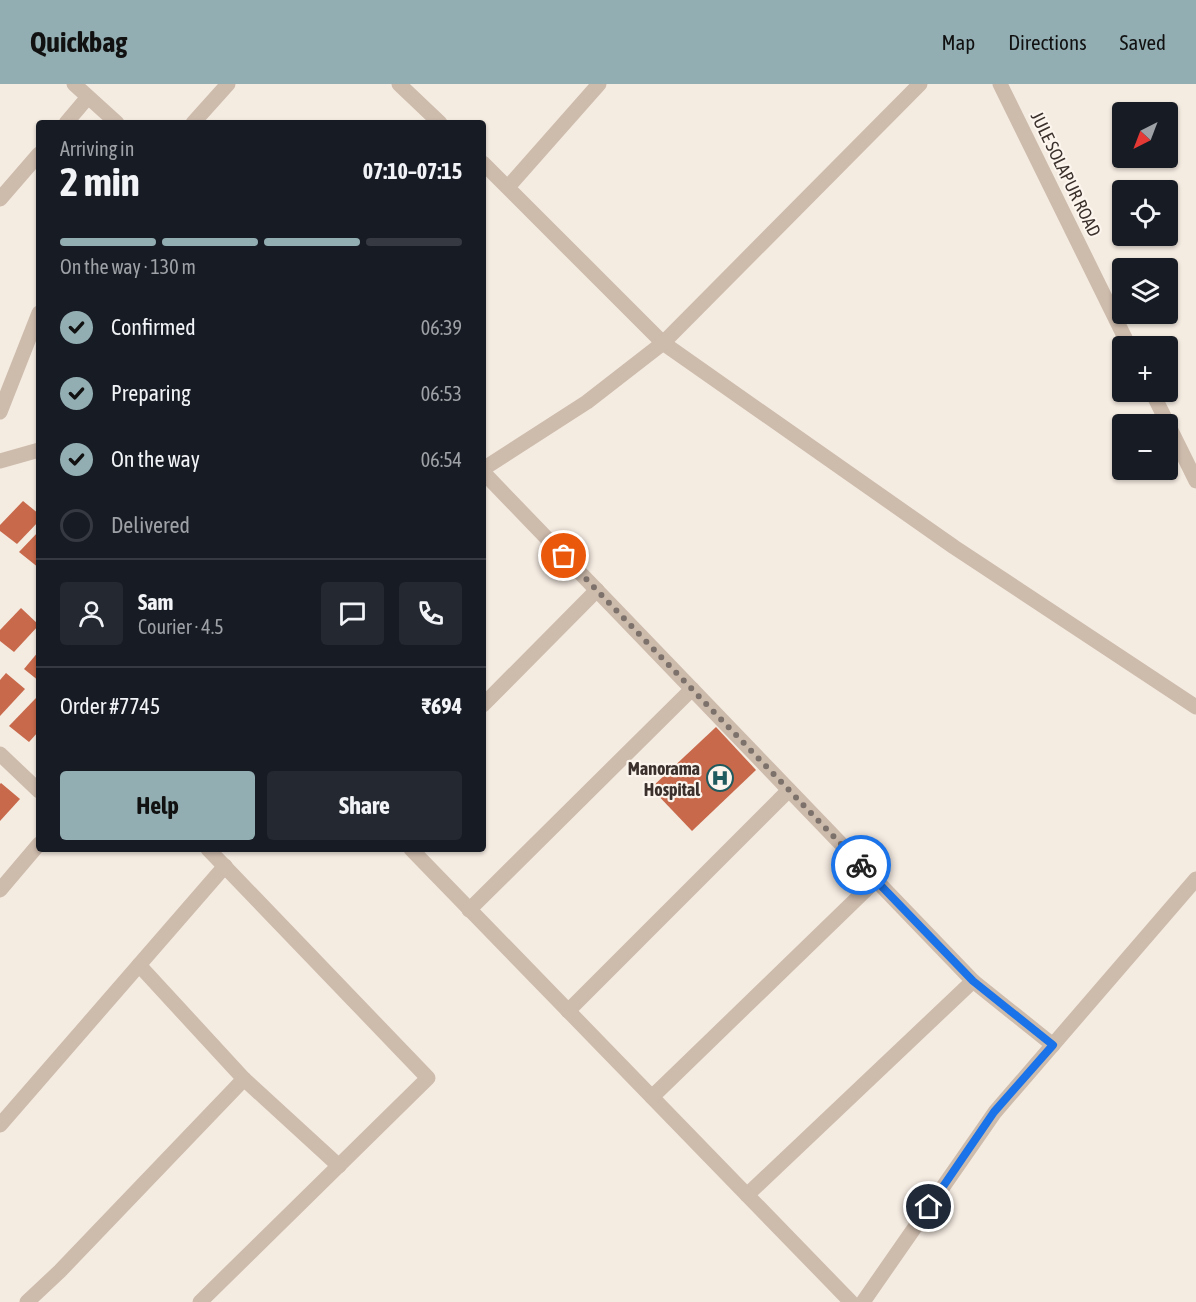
<!DOCTYPE html>
<meta charset="utf-8">
<style>
:root{--surface:#171b24;--page:#242831;--text:#f1f3f6;--muted:#9ea1a6;--line:#363941;--accent:#92aeb2}
body{margin:0;font-family:"Asap Condensed",sans-serif;background:var(--page);color:var(--text);height:100vh;display:flex;flex-direction:column;font-size:22px;white-space:nowrap}
*{box-sizing:border-box;margin:0}
p{font-size:20px;color:var(--muted)}
.icon{flex:none;width:33px;height:33px;fill:none;stroke:currentColor;stroke-width:2;stroke-linecap:round;stroke-linejoin:round}
.map{position:relative;flex:1;overflow:hidden}
.details{position:absolute;left:36px;top:36px;width:450px;height:732px;display:flex;flex-direction:column;background:var(--surface);border-radius:6px;box-shadow:0 2px 4px #0004}
.details>*{flex:none}
.needle{width:39px;rotate:222deg}
.controls{position:absolute;left:1112px;top:18px;display:grid;gap:12px}
.controls a{display:grid;place-items:center;width:66px;height:66px;border-radius:6px;background:var(--surface);box-shadow:0 2px 4px #0004;font-size:30px}
.pin{position:absolute;display:grid;place-items:center;width:51px;height:51px;color:#fff;margin:-26px;border:3px solid #fff;border-radius:50%;box-shadow:0 2px 6px #0007}
.courier{position:absolute;display:grid;place-items:center;width:60px;height:60px;margin:-30px;border:4px solid #1a73e8;border-radius:50%;background:#fff;color:#222;box-shadow:0 2px 8px #0007}
.headline em{font-style:normal;font-weight:700}
.headline div{display:flex;flex-direction:column-reverse}
.headline{display:flex;align-items:center;justify-content:space-between;height:102px;padding:0 24px}
h1{font-size:39px;font-weight:700;line-height:45px}
.bar{display:grid;grid-template-columns:repeat(4,1fr);gap:9px 6px;align-content:center;height:72px;padding:0 24px}
.bar i{height:8px;border-radius:4px;background:var(--line)}
.bar .on{background:var(--accent)}
.bar p{grid-column:span 4}
.line{display:flex;align-items:center;gap:15px;padding:0 24px;border-top:2px solid var(--line)}
.line div{flex:1}
.round{display:grid;place-items:center;flex:none;width:63px;height:63px;border-radius:6px;background:var(--page)}
ol{padding:0 24px;list-style:none}
li{display:flex;align-items:center;gap:18px;height:66px}
li p{margin-inline-start:auto}
li .icon{padding:6px;border-radius:50%;background:var(--accent);color:#111;stroke-width:4}
li:last-child{color:var(--muted)}
li i{width:33px;height:33px;border:3px solid var(--line);border-radius:50%}
.action{display:flex;gap:12px;margin-top:auto;padding:12px 24px}
.action a{flex:1;height:69px;border-radius:6px;background:var(--accent);color:#111;font-size:24px;font-weight:700;line-height:69px;text-align:center}
.action a+a{background:var(--page);color:var(--text)}
header{display:flex;align-items:center;gap:36px;box-sizing:border-box;height:84px;padding:0 30px;background:var(--accent);color:#111}
header strong{font-size:28px}
nav{display:flex;gap:33px;margin-inline-start:auto;font-size:21px}
.map>svg:first-child{display:block}
.building{fill:#c8694b}
.lines{fill:none;stroke-linecap:round;stroke-linejoin:round}
.minor{stroke:#cdbbac;stroke-width:15}
.done{stroke:#7c716b;stroke-width:6;stroke-dasharray:0 10.8}
.route{stroke:#1a73e8;stroke-width:8}
.labels{text-anchor:middle;dominant-baseline:central;stroke-width:4.5;stroke-linejoin:round;paint-order:stroke}
.street-label{font-size:18px;fill:#3b302b;stroke:#fbf5ee}
.poi-label{font-size:18px;font-weight:bold;fill:#3b302b;stroke:#fbf5ee;text-anchor:end}
</style>
<header>
<strong>Quickbag</strong>
<nav><a>Map</a><a>Directions</a><a>Saved</a></nav>
</header>
<div class="map">
<svg width="1196" height="1218" viewBox="0 0 1196 1218">
<rect width="100%" height="100%" fill="#f4ebe1"/>
<!-- building -->
<g class="building">
<polygon points="23,417 39,430 39,437 17,460 0,447 0,441"/>
<polygon points="39,447 39,484 19,468"/>
<polygon points="21,524 39,541 14,568 0,557 0,546"/>
<polygon points="39,567 39,597 24,585"/>
<polygon points="6,589 25,605 0,632 0,596"/>
<polygon points="36,614 39,617 39,647 29,658 9,642"/>
<polygon points="716,643 756,686 692,747 651,704"/>
<polygon points="1,699 20,715 0,737 0,700"/>
</g>
<g class="lines">
<!-- minor -->
<g class="minor">
<polyline points="74,0 117,39"/>
<polyline points="399,0 440,39"/>
<polyline points="1000,0 1129,262"/>
<polyline points="66,39 88,13"/>
<polyline points="193,39 228,0"/>
<polyline points="483,79 663,259 954,463 1196,623"/>
<polyline points="508,103 599,0"/>
<polyline points="0,115 39,70"/>
<polyline points="1152,308 1196,397"/>
<polyline points="0,328 39,229"/>
<polyline points="0,377 39,366"/>
<polyline points="483,385 587,318 663,259 920,0"/>
<polyline points="483,388 973,897 747,1111"/>
<polyline points="483,621 597,506"/>
<polyline points="0,670 39,707"/>
<polyline points="411,765 851,1218"/>
<polyline points="0,806 39,760"/>
<polyline points="469,826 692,605"/>
<polyline points="139,881 244,995 339,1082"/>
<polyline points="973,897 1053,961"/>
<polyline points="568,927 789,706"/>
<polyline points="652,1013 876,796"/>
<polyline points="0,1041 225,782"/>
<polyline points="27,1218 60,1187 244,995"/>
<polyline points="200,1218 428,994 208,765"/>
<polyline points="863,1218 995,1028 1196,795"/>
</g>
</g>
<g class="lines">
<!-- done -->
<polyline class="done" points="564,472 861,781"/>
<!-- route -->
<polyline class="route" points="861,781 973,897 1053,961 994,1028 929,1123"/>
</g>
<!-- icons -->
<defs>
<symbol id="hospital-ring" viewBox="-11 -11 22 22"><circle r="9.5" fill="#fbf5ee" stroke="#1f5a5e" stroke-width="1.5"/><path d="M-5-5h3v3.5h4V-5h3V5h-3V1.5h-4V5h-3Z" fill="#1f5a5e"/></symbol>
</defs>
<g fill-rule="evenodd">
<use href="#hospital-ring" x="705" y="679" width="30" height="30"/>
</g>
<g class="labels">
<!-- street labels -->
<g class="street-label">
<text transform="translate(1066 90) rotate(64)">JULE SOLAPUR ROAD</text>
</g>
<!-- poi labels -->
<g class="poi-label">
<text x="700" y="684">Manorama<tspan x="700" dy="21">Hospital</tspan></text>
</g>
</g>
</svg>
<div class="controls">
<a><svg class="needle" viewBox="-14 -14 28 28"><path d="M0-13l5 13h-10z" fill="#e53935"/><path d="M0 13l5-13h-10z" fill="#9ea1a6"/></svg></a>
<a><svg class="icon" aria-label="locate" viewBox="0 0 24 24"><circle cx="12" cy="12" r="6"/><path d="M12 2v4M12 18v4M2 12h4M18 12h4"/></svg></a>
<a><svg class="icon" aria-label="layers" viewBox="0 0 24 24"><path d="M12 4l9 5-9 5-9-5zM3 14l9 5 9-5"/></svg></a>
<a>+</a>
<a>−</a>
</div>
<div class="pin" style="left:564px;top:472px;background:#ea580c"><svg class="icon" aria-label="bag" viewBox="0 0 24 24"><path d="M5 8h14l-1 12H6zM9 8a3 3 0 0 1 6 0"/></svg></div>
<div class="pin" style="left:929px;top:1123px;background:#1f2937"><svg class="icon" aria-label="home" viewBox="0 0 24 24"><path d="M3 11l9-7 9 7M6 9v11h12V9"/></svg></div>
<div class="courier" style="left:861px;top:781px"><svg class="icon" aria-label="bike" viewBox="0 0 24 24"><circle cx="6" cy="16" r="4"/><circle cx="18" cy="16" r="4"/><path d="M6 16l4-8h5l3 8M10 8l3 8H6M13 5h3"/></svg></div>
<section class="details">
<div class="headline"><div><h1>2 min</h1><p>Arriving in</p></div><em>07:10–07:15</em></div>
<div class="bar"><i class="on"></i><i class="on"></i><i class="on"></i><i></i><p>On the way · 130 m</p></div>
<ol>
<li><svg class="icon" aria-label="check" viewBox="0 0 24 24"><path d="M5 12l5 5 9-10"/></svg>Confirmed<p>06:39</p></li>
<li><svg class="icon" aria-label="check" viewBox="0 0 24 24"><path d="M5 12l5 5 9-10"/></svg>Preparing<p>06:53</p></li>
<li><svg class="icon" aria-label="check" viewBox="0 0 24 24"><path d="M5 12l5 5 9-10"/></svg>On the way<p>06:54</p></li>
<li><i></i>Delivered</li>
</ol>
<div class="line" style="height:108px"><a class="round"><svg class="icon" aria-label="person" viewBox="0 0 24 24"><circle cx="12" cy="8" r="4"/><path d="M4 21q1-7 8-7t8 7"/></svg></a><div><b>Sam</b><p>Courier · 4.5</p></div><a class="round"><svg class="icon" aria-label="chat" viewBox="0 0 24 24"><path d="M4 5h16v11H9l-5 4z"/></svg></a><a class="round"><svg class="icon" aria-label="phone" viewBox="0 0 24 24"><path d="M5 4h4l2 5-3 2q2 4 5 5l2-3 5 2v4C11 20 4 13 5 4z"/></svg></a></div>
<div class="line" style="height:78px"><div>Order #7745</div><b>₹694</b></div>
<div class="action"><a>Help</a><a>Share</a></div>
</section>
</div>
